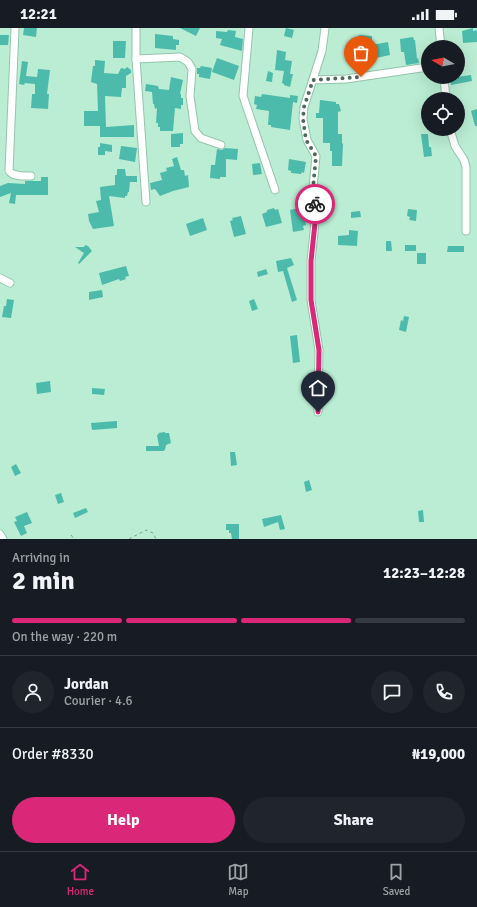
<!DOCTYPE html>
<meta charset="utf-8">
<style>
:root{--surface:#171b24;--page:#20242c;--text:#f1f3f6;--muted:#9ea1a6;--line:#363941;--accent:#db2777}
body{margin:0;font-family:Signika,sans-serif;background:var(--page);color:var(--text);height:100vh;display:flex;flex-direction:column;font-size:15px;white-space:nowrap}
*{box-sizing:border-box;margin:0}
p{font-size:13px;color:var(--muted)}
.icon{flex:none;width:22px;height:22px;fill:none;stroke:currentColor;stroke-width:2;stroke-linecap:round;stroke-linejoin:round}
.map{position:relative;height:511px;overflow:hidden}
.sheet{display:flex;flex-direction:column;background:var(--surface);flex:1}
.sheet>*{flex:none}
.needle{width:26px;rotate:280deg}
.controls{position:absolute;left:421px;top:12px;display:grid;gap:8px}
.controls a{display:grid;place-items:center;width:44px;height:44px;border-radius:50%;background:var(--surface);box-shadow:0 4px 16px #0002;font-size:20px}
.pin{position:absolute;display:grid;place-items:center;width:34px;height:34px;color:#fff;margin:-41px -17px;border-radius:50% 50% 50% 0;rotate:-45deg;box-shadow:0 0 4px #0007}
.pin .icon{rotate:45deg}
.courier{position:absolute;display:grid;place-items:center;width:40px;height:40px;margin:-20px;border:3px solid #db2777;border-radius:50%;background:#fff;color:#222;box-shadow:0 1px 5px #0007}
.overview em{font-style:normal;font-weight:700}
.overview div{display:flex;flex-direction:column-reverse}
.overview{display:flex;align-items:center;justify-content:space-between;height:68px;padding:0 12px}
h1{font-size:26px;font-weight:700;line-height:30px}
.bar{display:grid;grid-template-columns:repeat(4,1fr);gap:6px 4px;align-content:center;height:48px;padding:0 12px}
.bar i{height:5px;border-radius:3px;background:var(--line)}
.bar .current{background:var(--accent)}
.bar p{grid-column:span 4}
.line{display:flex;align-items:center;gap:10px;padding:0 12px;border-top:1px solid var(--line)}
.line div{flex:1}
.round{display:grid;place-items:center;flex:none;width:42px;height:42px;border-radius:21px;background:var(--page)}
.primary-button{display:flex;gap:8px;margin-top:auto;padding:8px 12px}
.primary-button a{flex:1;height:46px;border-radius:24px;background:var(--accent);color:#fff;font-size:16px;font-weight:700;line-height:46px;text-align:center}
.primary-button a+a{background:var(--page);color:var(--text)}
.status{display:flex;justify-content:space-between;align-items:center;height:28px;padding:0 20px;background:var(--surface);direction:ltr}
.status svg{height:11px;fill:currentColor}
.tabs{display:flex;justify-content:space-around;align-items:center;height:56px;border-top:1px solid var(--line);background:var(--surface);font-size:11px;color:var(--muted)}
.tabs a{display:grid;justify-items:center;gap:2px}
.tabs .current{color:var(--accent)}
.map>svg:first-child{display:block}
.building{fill:#4dbbab}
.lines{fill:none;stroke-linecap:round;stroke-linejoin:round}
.street-casing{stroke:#94c5ac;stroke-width:9}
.path{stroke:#789f8c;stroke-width:1;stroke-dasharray:3 3;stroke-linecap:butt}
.street{stroke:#fff;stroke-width:7}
.done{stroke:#4c6a5b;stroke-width:4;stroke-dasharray:0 7.2}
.route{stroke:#db2777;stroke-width:5}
</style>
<div class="status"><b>12:21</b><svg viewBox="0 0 49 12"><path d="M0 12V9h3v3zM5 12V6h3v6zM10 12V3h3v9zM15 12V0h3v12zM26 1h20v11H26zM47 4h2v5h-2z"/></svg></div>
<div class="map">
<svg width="477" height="511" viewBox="0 0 477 511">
<rect width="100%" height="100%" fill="#baedd3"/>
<!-- building -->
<g class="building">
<polygon points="24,0 37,0 36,9 23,7"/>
<polygon points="180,0 200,0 196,8"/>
<polygon points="286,0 294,2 292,10 284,8"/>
<polygon points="473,0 473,3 477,2 477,14 463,15 462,3"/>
<polygon points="228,2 236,3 235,9 243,11 242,23 220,17 222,11 216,10 216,3 227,4"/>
<polygon points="155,6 173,8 173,11 179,12 179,17 176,17 176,22 155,20"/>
<polygon points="0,7 9,7 8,17 0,17"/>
<polygon points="359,7 372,8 372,17 388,14 390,27 376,30 375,26 351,27 351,29 346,29 346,17 359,17"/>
<polygon points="413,9 414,12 415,12 417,31 418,30 419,35 406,37 404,24 401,24 400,11"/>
<polygon points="113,13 126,13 125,30 113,30"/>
<polygon points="277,22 286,24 285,32 292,33 290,46 293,46 290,59 284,57 284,56 282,55 284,43 275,42"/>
<polygon points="217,30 239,38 234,52 212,44"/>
<polygon points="95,32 105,33 104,45 118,46 121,40 125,41 127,39 131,42 131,45 126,48 126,60 122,60 121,69 105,68 106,99 134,97 134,109 100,109 100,98 84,98 84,83 98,83 97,56 91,54 93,38 95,38"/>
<polygon points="22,33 28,34 26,48 37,49 38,41 50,42 47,66 49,66 48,81 31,80 32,66 35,66 35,56 25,55 24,57 19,56"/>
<polygon points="201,38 212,40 210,51 199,49 199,46 197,46 197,40 200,40"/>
<polygon points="268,43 273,45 272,54 266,53"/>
<polygon points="471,47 472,53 451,57 450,50"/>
<polygon points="171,49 183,52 180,66 181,66 181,70 183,70 183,77 181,77 181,81 175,80 173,103 160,103 160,99 158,99 158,95 156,95 157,80 155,81 154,76 153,76 152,64 145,63 146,56 158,58 159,61 169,62"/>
<polygon points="262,66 290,70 290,67 298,68 297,75 293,74 290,102 271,99 271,97 268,97 269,83 256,81 257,77 254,76 255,68 261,69"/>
<polygon points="320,72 336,74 336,76 339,76 341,83 338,84 338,106 342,106 342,115 343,116 342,138 332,138 332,123 330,123 330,115 323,115 323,90 316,90 316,85 319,85"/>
<polygon points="477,81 477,98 475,98 471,83"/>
<polygon points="183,105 183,116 180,116 180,119 171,119 171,106"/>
<polygon points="421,106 428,106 429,119 431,119 432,128 424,129"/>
<polygon points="100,115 112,117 112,124 105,123 105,127 98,127 98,119 100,119"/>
<polygon points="121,118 137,120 135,134 119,131"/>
<polygon points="225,120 238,121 237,132 226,131 226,149 220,149 220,151 210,150 211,137 215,137 217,121 222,122"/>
<polygon points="177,129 181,142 184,142 185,148 188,147 189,159 173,163 160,168 155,161 151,162 150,155 162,152 160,145 167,143 166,140 174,138 172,131"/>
<polygon points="289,131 306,134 304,145 302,144 301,146 291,145 291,143 288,142"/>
<polygon points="260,135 262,146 253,147 252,136"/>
<polygon points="117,141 125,141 126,148 137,148 137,154 130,154 129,164 128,164 127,168 125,168 125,170 109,168 114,198 93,201 89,193 88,186 99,184 96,173 101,172 100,159 115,157 115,147 117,147"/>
<polygon points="41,149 48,149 48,167 16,167 15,176 9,175 11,165 0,169 0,158 8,155 25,156 25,153 41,153"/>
<polygon points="303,179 306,197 303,198 304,202 293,204 290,182"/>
<polygon points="274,180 275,182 278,181 282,195 266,199 262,186 267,184 267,182"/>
<polygon points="408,181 417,182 416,193 409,192 410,189 407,188"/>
<polygon points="360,183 361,189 351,190 351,184"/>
<polygon points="241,188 246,206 234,209 230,193 233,192 232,190"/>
<polygon points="203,190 207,202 190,208 186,196"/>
<polygon points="349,202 358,203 357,218 338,217 338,208 349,207"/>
<polygon points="386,213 391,213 392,223 386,223"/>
<polygon points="85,217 88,218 92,223 79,236 78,235 84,225 75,219 84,219"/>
<rect x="405" y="217" width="11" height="6"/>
<polygon points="448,218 464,218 464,224 447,224"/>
<rect x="417" y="225" width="9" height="11"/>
<polygon points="291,230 294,237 287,240 297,272 292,274 283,243 278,244 276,233"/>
<polygon points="126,238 129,248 125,249 126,251 120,253 119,251 102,257 99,245"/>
<polygon points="266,241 268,246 258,249 257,244"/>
<polygon points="102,262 103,269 89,272 89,264"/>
<polygon points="7,271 14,272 11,290 2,289 4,278 6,278"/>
<polygon points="254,271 258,281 252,283 249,273"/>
<polygon points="404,288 409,289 406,304 399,302 401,292 403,293"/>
<polygon points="297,307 300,334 293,335 290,308"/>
<polygon points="50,353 51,364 37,366 36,355"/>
<polygon points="92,360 105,361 104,367 92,366"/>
<polygon points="117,393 117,400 92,402 91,395"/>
<polygon points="165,404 165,405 169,405 171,415 166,417 165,422 163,423 146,423 146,418 159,418 157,407 159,406 158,405"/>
<polygon points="230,424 235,424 237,437 231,438"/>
<polygon points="16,436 21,445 15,448 11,439"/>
<polygon points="309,452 312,462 306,464 304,454"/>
<polygon points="61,465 64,474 58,476 55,467"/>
<polygon points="86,480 88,484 75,490 73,485"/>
<polygon points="423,482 424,494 419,494 418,483"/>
<polygon points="27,484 32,495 24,498 27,505 21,508 14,494 17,493 15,489"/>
<polygon points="281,487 285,501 280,502 278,494 264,499 262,491"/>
<polygon points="226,496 239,496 239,511 232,511 231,505 229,505 229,502 226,502"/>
</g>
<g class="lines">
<defs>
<g id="street">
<path d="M15 0 9 143C14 149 24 148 31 148"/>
<polyline points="136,0 136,31 146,174"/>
<polyline points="249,0 243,68 275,162"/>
<polyline points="439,0 441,19"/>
<polyline points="136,31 180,29 188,34 192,41 190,68 195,103 201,110 221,117"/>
<polyline points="444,49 446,71"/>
<polyline points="313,52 346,51 428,39"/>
<polyline points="450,101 455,118 464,132 466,139 466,203"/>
<polyline points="0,250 10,255"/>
<polyline points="318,384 319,322 311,272 311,233 316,185 313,160 316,128 307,112 303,91 304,79 322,23 325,0"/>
<polyline points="0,506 3,511"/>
</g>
</defs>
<!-- street casing -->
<use href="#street" class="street-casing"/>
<!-- path -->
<g class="path">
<polyline points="71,507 74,511"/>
<polyline points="129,511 146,502 153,505 156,511"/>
</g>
<!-- street -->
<use href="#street" class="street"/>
</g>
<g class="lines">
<!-- done -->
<polyline class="done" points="315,176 313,160 316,128 306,112 303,91 304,79 313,52 361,49"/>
<!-- route -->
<polyline class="route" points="315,176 316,186 311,233 311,272 319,322 318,384"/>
</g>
</svg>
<div class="controls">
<a><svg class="needle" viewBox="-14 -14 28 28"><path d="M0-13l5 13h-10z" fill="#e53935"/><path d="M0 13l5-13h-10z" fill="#9ea1a6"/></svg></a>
<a><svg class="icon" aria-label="locate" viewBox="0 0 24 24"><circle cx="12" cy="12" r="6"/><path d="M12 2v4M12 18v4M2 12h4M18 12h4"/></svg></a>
</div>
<div class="pin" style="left:361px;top:49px;background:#ea580c"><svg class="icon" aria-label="bag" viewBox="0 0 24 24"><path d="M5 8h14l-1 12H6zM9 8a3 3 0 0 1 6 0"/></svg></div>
<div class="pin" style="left:318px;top:384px;background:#1f2937"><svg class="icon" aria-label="home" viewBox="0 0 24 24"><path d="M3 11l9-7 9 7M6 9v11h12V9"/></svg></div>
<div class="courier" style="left:315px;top:176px"><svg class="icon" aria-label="bike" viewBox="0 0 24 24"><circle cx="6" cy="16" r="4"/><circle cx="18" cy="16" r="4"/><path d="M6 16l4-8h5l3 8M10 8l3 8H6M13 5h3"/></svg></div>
</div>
<section class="sheet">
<div class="overview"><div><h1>2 min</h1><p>Arriving in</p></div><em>12:23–12:28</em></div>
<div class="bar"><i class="current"></i><i class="current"></i><i class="current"></i><i></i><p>On the way · 220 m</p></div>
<div class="line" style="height:72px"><a class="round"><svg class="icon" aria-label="person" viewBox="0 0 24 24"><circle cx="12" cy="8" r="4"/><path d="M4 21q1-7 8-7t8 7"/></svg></a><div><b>Jordan</b><p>Courier · 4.6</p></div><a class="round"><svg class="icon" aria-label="chat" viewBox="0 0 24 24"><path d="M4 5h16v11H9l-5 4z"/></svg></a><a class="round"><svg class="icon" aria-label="phone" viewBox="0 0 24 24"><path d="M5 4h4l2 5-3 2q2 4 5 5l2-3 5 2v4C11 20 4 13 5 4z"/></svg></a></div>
<div class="line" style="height:52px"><div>Order #8330</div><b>₦19,000</b></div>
<div class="primary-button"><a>Help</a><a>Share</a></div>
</section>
<nav class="tabs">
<a class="current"><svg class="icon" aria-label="home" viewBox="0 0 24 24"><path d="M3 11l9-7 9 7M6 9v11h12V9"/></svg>Home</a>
<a><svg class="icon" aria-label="map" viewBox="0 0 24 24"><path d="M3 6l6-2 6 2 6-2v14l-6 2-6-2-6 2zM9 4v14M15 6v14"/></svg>Map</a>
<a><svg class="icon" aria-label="saved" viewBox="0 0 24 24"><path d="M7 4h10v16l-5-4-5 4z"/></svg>Saved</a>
</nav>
